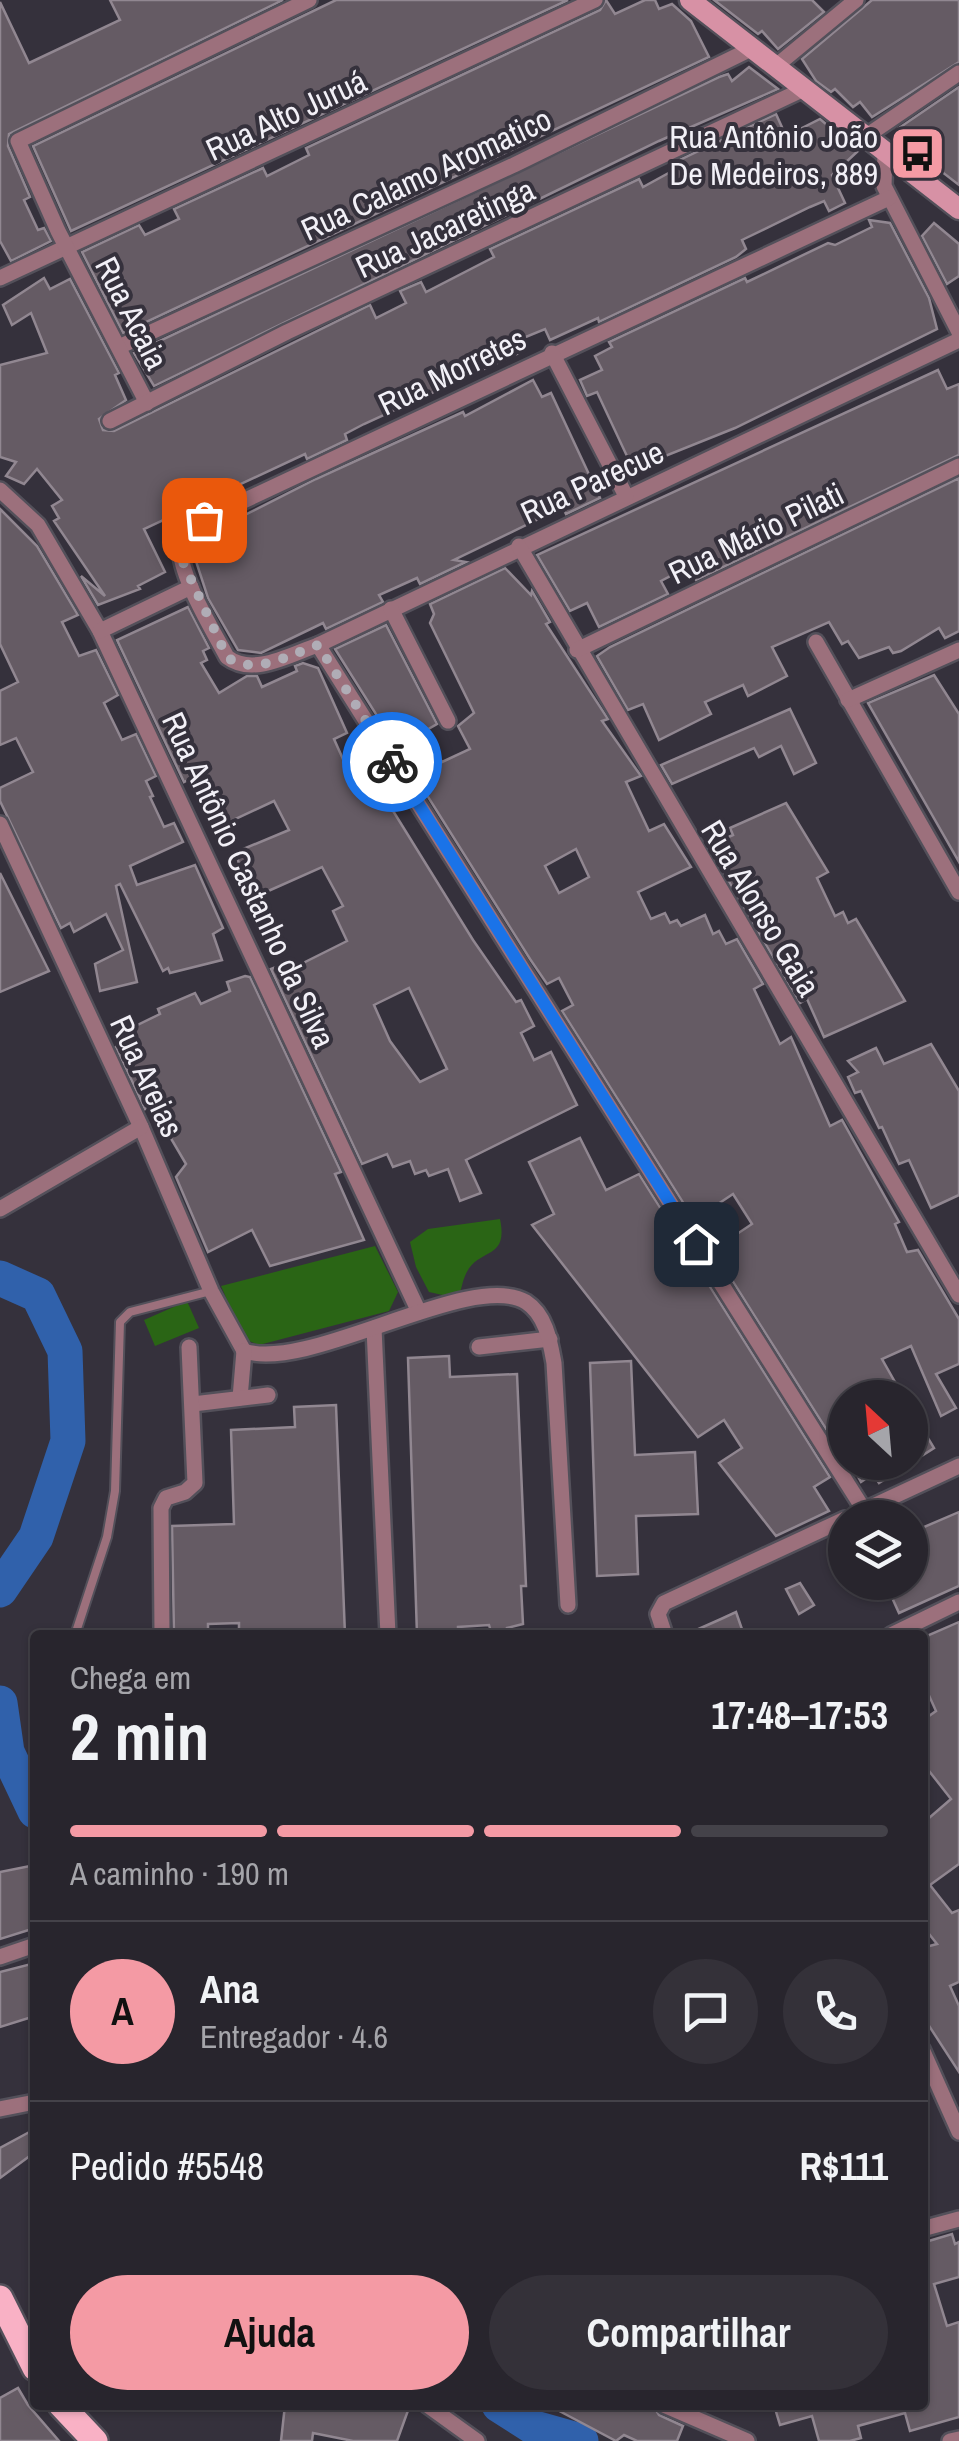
<!DOCTYPE html>
<html lang="pt">
<meta charset="utf-8">
<style>
:root{--surface:#28252d;--page:#343139;--text:#f1f3f6;--muted:#a5a5aa;--line:#444249;--accent:#f49aa4}
body{margin:0;font-family:"Archivo Narrow",sans-serif;background:var(--page);color:var(--text);height:100vh;display:flex;flex-direction:column;font-size:38px;white-space:nowrap}
*{box-sizing:border-box;margin:0}
p{font-size:32px;color:var(--muted)}
.icon{flex:none;width:55px;height:55px;fill:none;stroke:currentColor;stroke-width:2;stroke-linecap:round;stroke-linejoin:round}
.map{position:relative;flex:1;overflow:hidden}
.details{position:absolute;left:30px;top:1630px;width:898px;height:780px;display:flex;flex-direction:column;background:var(--surface);border-radius:10px;box-shadow:0 2px 8px #0004,0 0 0 2px var(--line)}
.details>*{flex:none}
.needle{width:65px;rotate:334deg}
.fabs{position:absolute;left:828px;top:1380px;display:grid;gap:20px}
.fabs a{display:grid;place-items:center;width:100px;height:100px;border-radius:50%;background:var(--surface);box-shadow:0 2px 8px #0004,0 0 0 2px var(--line);font-size:50px}
.pin{position:absolute;display:grid;place-items:center;width:85px;height:85px;color:#fff;margin:-42px;border-radius:20px;box-shadow:0 5px 15px #0006}
.courier{position:absolute;display:grid;place-items:center;width:100px;height:100px;margin:-50px;border:8px solid #1a73e8;border-radius:50%;background:#fff;color:#222;box-shadow:0 2px 12px #0007}
.summary em{font-style:normal;font-weight:700}
.summary div{display:flex;flex-direction:column-reverse}
.summary{display:flex;align-items:center;justify-content:space-between;height:170px;padding:0 40px}
h1{font-size:65px;font-weight:700;line-height:75px}
.bar{display:grid;grid-template-columns:repeat(4,1fr);gap:15px 10px;align-content:center;height:120px;padding:0 40px}
.bar i{height:12px;border-radius:8px;background:var(--line)}
.bar .current{background:var(--accent)}
.bar p{grid-column:span 4}
.line{display:flex;align-items:center;gap:25px;padding:0 40px;border-top:2px solid var(--line)}
.line div{flex:1}
.round{display:grid;place-items:center;flex:none;width:105px;height:105px;border-radius:52px;background:var(--page)}
.cta{display:flex;gap:20px;margin-top:auto;padding:20px 40px}
.cta a{flex:1;height:115px;border-radius:60px;background:var(--accent);color:#111;font-size:40px;font-weight:700;line-height:115px;text-align:center}
.cta a+a{background:var(--page);color:var(--text)}
.map>svg:first-child{display:block}
.green{fill:#2a6515}
.lines{fill:none;stroke-linecap:round;stroke-linejoin:round}
.river{stroke:#3061ab;stroke-width:35}
.building{fill:#655b64;stroke:#918791;stroke-width:2.5;fill-rule:evenodd}
.lane-casing{stroke:#53505a;stroke-width:12}
.street-casing{stroke:#53505a;stroke-width:20}
.secondary-casing{stroke:#53505a;stroke-width:25}
.primary-casing{stroke:#53505a;stroke-width:30}
.lane{stroke:#9c707c;stroke-width:8}
.street{stroke:#9c707c;stroke-width:15}
.secondary{stroke:#d791a5;stroke-width:20}
.primary{stroke:#f9b1c5;stroke-width:25}
.done{stroke:#b0adb6;stroke-width:10;stroke-dasharray:0 18}
.route{stroke:#1a73e8;stroke-width:12}
.labels{text-anchor:middle;dominant-baseline:central;stroke-width:8;stroke-linejoin:round;paint-order:stroke}
.street-label{font-size:32px;fill:#f2f0f7;stroke:#35313c}
.poi-label{font-size:32px;fill:#f2f0f7;stroke:#35313c;text-anchor:end}
</style>
<div class="map">
<svg width="959" height="2441" viewBox="0 0 959 2441">
<rect width="100%" height="100%" fill="#35313c"/>
<!-- green -->
<g class="green">
<path d="M500 1219C509 1262 477 1246 465 1276 461 1285 463 1289 456 1298L429 1292 416 1267 410 1242 428 1229Z"/>
<polygon points="375,1246 398,1292 389,1311 259,1345 244,1339 221,1286"/>
<polygon points="187,1301 199,1328 155,1346 144,1320"/>
</g>
<g class="lines">
<!-- river -->
<g class="river">
<polyline points="0,1278 38,1295 65,1351 68,1441 36,1537 0,1590"/>
<polyline points="0,1703 7,1752 35,1811"/>
<polyline points="499,2405 535,2428 581,2441"/>
</g>
</g>
<!-- building -->
<g class="building">
<polygon points="110,0 283,0 9,134 8,146 30,197 24,200 38,230 44,228 51,241 11,261 0,241 0,2 29,63 120,20"/>
<polygon points="336,0 568,0 71,231 33,146"/>
<polygon points="606,0 615,14 645,0 655,0 659,9 672,4 691,21 709,57 123,333 82,252 139,225 145,235 179,219 174,209 263,168 267,176 309,155 306,148 600,10"/>
<polygon points="714,0 812,0 824,12 778,49 762,31 758,34"/>
<polygon points="872,0 959,0 959,62 872,117 860,102 853,107 835,89 831,92 816,81 802,59"/>
<polygon points="749,67 778,89 659,141 154,386 134,353 719,77 728,74 732,81"/>
<polygon points="959,87 959,185 897,137 896,130"/>
<polygon points="776,114 786,136 820,119 858,151 832,175 845,203 829,211 824,201 810,207 742,240 746,249 736,257 599,322 598,318 550,340 545,329 511,343 517,354 364,424 345,434 347,440 307,459 305,454 144,529 165,572 138,586 140,589 98,605 81,576 105,596 54,521 59,518 52,506 62,500 37,469 24,484 6,476 16,462 0,457 0,365 47,353 31,313 12,325 3,305 44,278 50,289 70,279 119,373 115,375 126,400 99,419 103,430 114,431 370,305 376,318 406,303 400,291 421,282 426,292 494,257 490,249 639,179 643,187 674,170 671,164"/>
<polygon points="869,220 890,223 929,298 937,329 735,428 633,469 597,392 587,396 580,380 602,370 595,356 612,347 609,342 745,278 747,282 828,243 835,245 872,227"/>
<polygon points="934,223 959,244 959,276 947,284 922,236"/>
<polygon points="938,370 947,389 959,384 959,455 696,580 688,567 661,581 668,594 599,627 587,603 570,611 537,555"/>
<polygon points="533,380 542,397 551,393 600,498 566,514 563,508 551,513 454,560 466,562 420,584 417,578 397,587 379,595 383,602 326,629 323,623 261,653 238,650 208,598 192,549 236,527 233,521 316,479 463,412 465,416"/>
<polygon points="959,478 959,631 945,638 939,628 901,651 893,653 889,647 859,658 848,641 842,644 829,622 772,647 787,676 748,696 743,685 705,702 711,714 659,740 643,704 628,710 597,656 610,647"/>
<polygon points="0,509 37,546 78,615 62,622 79,656 96,650 118,695 104,703 122,740 136,734 156,776 146,781 153,796 150,797 164,827 174,823 183,842 130,866 137,885 195,865 223,928 213,934 222,960 170,973 168,968 163,971 120,884 116,886 137,982 100,991 95,964 123,950 106,914 74,932 70,923 61,928 57,920 0,801 0,788 33,772 16,738 0,745 0,691 18,682 0,644"/>
<path d="M505 568 531 595 532 591 550 622 546 624 608 719 602 721 641 776 626 782 649 831 664 824 691 867 638 892 651 919 665 913 670 923 677 920 681 926 705 915 713 934 719 931 726 944 737 939 763 984 754 989 780 1044 791 1037 830 1126 842 1120 899 1222 895 1224 907 1252 918 1250 959 1319V1364L936 1374 956 1408 941 1416 911 1346 882 1359 904 1398H845V1459L713 1250 752 1224 733 1194 694 1220 562 1011 573 1005 559 978 547 984 530 959 335 649 386 625 437 724 425 731 442 762 470 749 458 726 474 713 430 623 434 614 430 604ZM576 849 589 877 559 893 545 866Z"/>
<path d="M188 607 209 648 203 651 207 660 201 663 219 693 247 676H257L262 687 297 671 295 666 303 663 318 668 347 733 334 739 351 777 369 772 473 940 516 1002 521 1000 534 1026 521 1033 534 1060 551 1052 577 1105 466 1160 481 1193 460 1201 448 1169 429 1176 426 1170 415 1174 410 1161 393 1167 387 1154 362 1164 271 969 286 963 289 970 347 941 333 911 343 906 322 867 257 896 248 877 243 880 236 852 289 830 274 801 225 824 196 776 184 782 117 640ZM409 988 447 1069 420 1082 390 1041 374 1005Z"/>
<polygon points="934,675 959,714 959,862 868,703"/>
<polygon points="790,709 816,763 794,774 781,746 759,757 754,748 672,784 661,765"/>
<polygon points="786,803 828,872 817,878 835,916 843,912 848,923 856,919 905,1001 824,1037 807,999 800,1003 708,846 733,835 730,828"/>
<polygon points="0,873 49,971 0,992"/>
<polygon points="245,976 250,977 341,1172 335,1174 364,1240 270,1266 252,1230 208,1252 176,1177 186,1164 152,1106 145,1109 116,1047 123,1044 119,1034 160,1014 158,1009 195,993 201,1004 230,991 227,982"/>
<polygon points="931,1044 959,1091 959,1195 931,1208 909,1160 899,1164 882,1127 879,1128 861,1091 855,1093 848,1077 858,1072 848,1061 876,1048 884,1064"/>
<polygon points="580,1138 606,1190 639,1174 830,1477 814,1487 829,1511 776,1536 719,1463 742,1448 724,1420 698,1437 532,1225 554,1214 529,1162"/>
<polygon points="449,1356 450,1377 517,1374 526,1586 521,1586 523,1624 507,1628 508,1635 492,1635 489,1625 458,1627 458,1635 417,1635 408,1358"/>
<polygon points="631,1361 635,1455 695,1452 698,1514 636,1516 638,1574 597,1576 590,1363"/>
<polygon points="336,1405 345,1635 239,1635 239,1623 208,1624 208,1635 174,1635 172,1526 234,1524 231,1430 295,1427 294,1407"/>
<polygon points="910,1408 934,1448 879,1483 873,1474 861,1482 850,1462 910,1462"/>
<polygon points="959,1512 959,1586 899,1613 885,1582 910,1582 910,1533"/>
<polygon points="800,1583 814,1605 799,1614 786,1589"/>
<polygon points="736,1612 744,1635 685,1635 721,1619"/>
<polygon points="959,1622 959,1864 930,1885 952,1913 959,1910 959,1982 950,1986 959,2006 959,2072 922,2015 922,1948 937,1944 922,1925 922,1824 951,1799 922,1762 922,1721 936,1711 922,1680 922,1638"/>
<polygon points="35,1865 35,1928 0,1939 0,1872"/>
<polygon points="35,1963 35,2016 0,2027 0,1972"/>
<polygon points="35,2129 35,2152 0,2178 0,2148"/>
<polygon points="952,2234 955,2244 959,2242 959,2277 934,2284 947,2326 959,2322 959,2417 910,2431 905,2413 858,2426 861,2438 850,2441 819,2441 812,2416 780,2425 774,2405 922,2405 922,2243"/>
<polygon points="18,2388 28,2405 59,2441 0,2441 0,2398"/>
<polygon points="285,2405 410,2405 397,2441 353,2441 313,2433 312,2441 281,2441"/>
<polygon points="548,2405 653,2405 659,2415 683,2426 677,2441 637,2441 624,2435 616,2441"/>
</g>
<g class="lines">
<defs>
<polyline id="lane" points="75,1635 107,1537 115,1491 120,1322 130,1312 211,1291"/>
<g id="street">
<polyline points="776,66 856,0"/>
<polyline points="865,137 959,73"/>
<polyline points="885,153 884,186 959,332"/>
<path d="M889 198 203 520C194 526 185 530 181 541 174 568 214 632 227 657 253 677 291 654 318 645L959 340"/>
<polyline points="0,278 595,0"/>
<polyline points="121,346 514,165 753,48"/>
<polyline points="552,353 626,496"/>
<polyline points="147,403 58,231 18,141 309,0"/>
<polyline points="110,421 287,332 804,89"/>
<polyline points="0,490 38,525 100,631 419,1312"/>
<polyline points="519,546 959,1295"/>
<polyline points="391,609 448,721"/>
<polyline points="100,631 191,587"/>
<polyline points="816,642 959,892"/>
<polyline points="318,645 864,1510"/>
<polyline points="577,650 959,466"/>
<polyline points="848,700 959,650"/>
<polyline points="0,824 141,1127 211,1291 244,1351"/>
<polyline points="0,1209 141,1127"/>
<polyline points="374,1328 388,1635"/>
<polyline points="479,1347 550,1339"/>
<path d="M244 1351C310 1373 471 1269 526 1302 546 1315 550 1341 554 1363L568 1605"/>
<polyline points="240,1398 244,1351"/>
<polyline points="193,1404 268,1395"/>
<polyline points="856,1514 959,1466"/>
<polyline points="162,1634 161,1508 166,1498 185,1492 195,1483 189,1347"/>
<polyline points="665,1635 658,1614 664,1603 845,1519"/>
<polyline points="891,1635 959,1602"/>
<polyline points="0,1957 35,1945"/>
<polyline points="922,2049 959,2132"/>
<polyline points="0,2109 35,2102"/>
<polyline points="922,2229 959,2219"/>
<polyline points="427,2405 477,2441"/>
<polyline points="664,2405 747,2441"/>
<polyline points="950,2441 959,2439"/>
</g>
<polyline id="secondary" points="690,0 959,209"/>
<g id="primary">
<polyline points="0,2298 35,2368"/>
<polyline points="61,2405 95,2441"/>
</g>
</defs>
<!-- lane casing -->
<use href="#lane" class="lane-casing"/>
<!-- street casing -->
<use href="#street" class="street-casing"/>
<!-- secondary casing -->
<use href="#secondary" class="secondary-casing"/>
<!-- primary casing -->
<use href="#primary" class="primary-casing"/>
<!-- lane -->
<use href="#lane" class="lane"/>
<!-- street -->
<use href="#street" class="street"/>
<!-- secondary -->
<use href="#secondary" class="secondary"/>
<!-- primary -->
<use href="#primary" class="primary"/>
</g>
<g class="lines">
<!-- done -->
<path class="done" d="M204 520 183 536 182 560 227 657C253 677 291 654 318 645L392 762"/>
<!-- route -->
<polyline class="route" points="392,762 696,1244"/>
</g>
<!-- icons -->
<defs>
<symbol id="bus-square" viewBox="-11 -11 22 22"><rect x="-9" y="-9" width="18" height="18" rx="4" fill="#f49aa4" stroke="#35313c"/><path d="M-5-6H5V4H4V6H2V4H-2V6H-4V4H-5ZM-3.5-4V0h7V-4ZM-3.5 1.2v1.5H-2V1.2ZM2 1.2v1.5H3.5V1.2Z" fill="#111"/></symbol>
</defs>
<g fill-rule="evenodd">
<use href="#bus-square" x="886" y="122" width="63" height="63"/>
</g>
<g class="labels">
<!-- street labels -->
<g class="street-label">
<text transform="translate(286 115) rotate(-25)">Rua Alto Juruá</text>
<text transform="translate(426 174) rotate(-25)">Rua Calamo Aromatico</text>
<text transform="translate(445 228) rotate(-25)">Rua Jacaretinga</text>
<text transform="translate(132 313) rotate(63)">Rua Acaia</text>
<text transform="translate(452 371) rotate(-26)">Rua Morretes</text>
<text transform="translate(592 482) rotate(-25)">Rua Parecue</text>
<text transform="translate(756 533) rotate(-26)">Rua Mário Pilati</text>
<text transform="translate(249 880) rotate(65)">Rua Antônio Castanho da Silva</text>
<text transform="translate(761 908) rotate(59)">Rua Alonso Gaia</text>
<text transform="translate(147 1076) rotate(65)">Rua Areias</text>
</g>
<!-- poi labels -->
<g class="poi-label">
<text x="878" y="136">Rua Antônio João<tspan x="878" dy="37">De Medeiros, 889</tspan></text>
</g>
</g>
</svg>
<div class="fabs">
<a><svg class="needle" viewBox="-14 -14 28 28"><path d="M0-13l5 13h-10z" fill="#e53935"/><path d="M0 13l5-13h-10z" fill="#a5a5aa"/></svg></a>
<a><svg class="icon" aria-label="layers" viewBox="0 0 24 24"><path d="M12 4l9 5-9 5-9-5zM3 14l9 5 9-5"/></svg></a>
</div>
<div class="pin" style="left:204px;top:520px;background:#ea580c"><svg class="icon" aria-label="bag" viewBox="0 0 24 24"><path d="M5 8h14l-1 12H6zM9 8a3 3 0 0 1 6 0"/></svg></div>
<div class="pin" style="left:696px;top:1244px;background:#1f2937"><svg class="icon" aria-label="home" viewBox="0 0 24 24"><path d="M3 11l9-7 9 7M6 9v11h12V9"/></svg></div>
<div class="courier" style="left:392px;top:762px"><svg class="icon" aria-label="bike" viewBox="0 0 24 24"><circle cx="6" cy="16" r="4"/><circle cx="18" cy="16" r="4"/><path d="M6 16l4-8h5l3 8M10 8l3 8H6M13 5h3"/></svg></div>
<section class="details">
<div class="summary"><div><h1>2 min</h1><p>Chega em</p></div><em>17:48–17:53</em></div>
<div class="bar"><i class="current"></i><i class="current"></i><i class="current"></i><i></i><p>A caminho · 190 m</p></div>
<div class="line" style="height:180px"><b class="round" style="background:var(--accent);color:#111">A</b><div><b>Ana</b><p>Entregador · 4.6</p></div><a class="round"><svg class="icon" aria-label="chat" viewBox="0 0 24 24"><path d="M4 5h16v11H9l-5 4z"/></svg></a><a class="round"><svg class="icon" aria-label="phone" viewBox="0 0 24 24"><path d="M5 4h4l2 5-3 2q2 4 5 5l2-3 5 2v4C11 20 4 13 5 4z"/></svg></a></div>
<div class="line" style="height:130px"><div>Pedido #5548</div><b>R$111</b></div>
<div class="cta"><a>Ajuda</a><a>Compartilhar</a></div>
</section>
</div>
